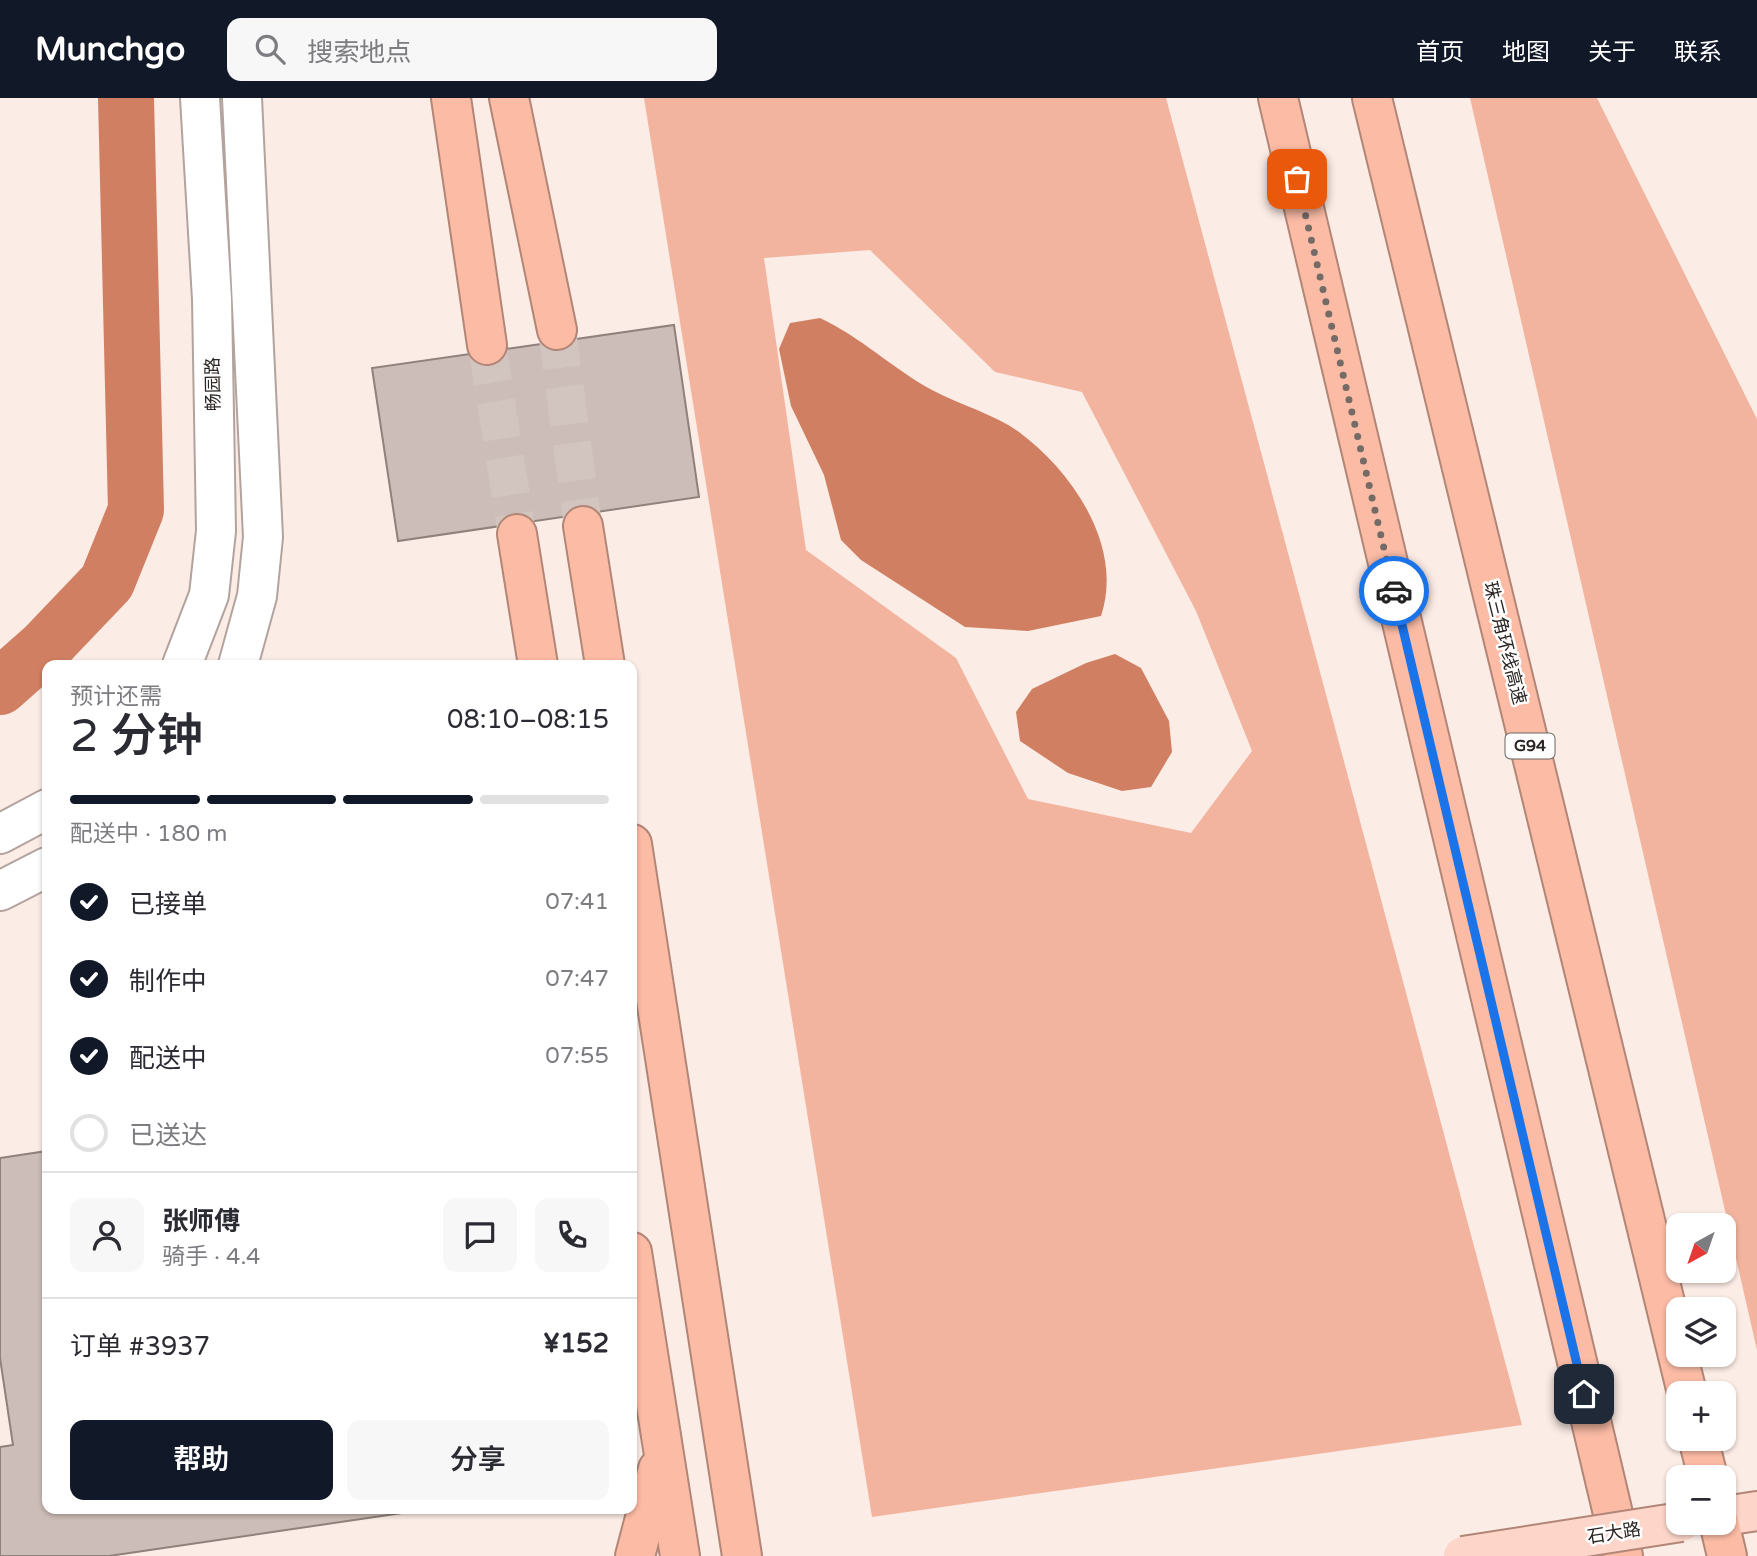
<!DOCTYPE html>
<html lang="zh">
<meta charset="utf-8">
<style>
:root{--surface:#fff;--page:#f7f7f7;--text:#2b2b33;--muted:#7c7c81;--line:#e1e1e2;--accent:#111827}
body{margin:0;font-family:"Varela Round","Noto Sans SC",sans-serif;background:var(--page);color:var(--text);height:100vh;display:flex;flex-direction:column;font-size:26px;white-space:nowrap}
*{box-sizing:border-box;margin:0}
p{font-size:23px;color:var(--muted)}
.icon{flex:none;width:38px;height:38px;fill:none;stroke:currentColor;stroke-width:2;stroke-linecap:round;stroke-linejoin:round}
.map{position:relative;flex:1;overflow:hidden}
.panel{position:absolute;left:42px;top:562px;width:595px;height:854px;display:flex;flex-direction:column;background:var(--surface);border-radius:14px;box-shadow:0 2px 5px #0004}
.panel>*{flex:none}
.needle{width:46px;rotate:220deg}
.controls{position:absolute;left:1666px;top:1115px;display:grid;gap:14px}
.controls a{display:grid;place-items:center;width:70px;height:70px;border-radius:14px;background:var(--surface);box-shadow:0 2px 5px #0004;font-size:35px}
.pin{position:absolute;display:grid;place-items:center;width:60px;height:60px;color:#fff;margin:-30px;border-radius:14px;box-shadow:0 4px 10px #0006}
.courier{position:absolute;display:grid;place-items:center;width:70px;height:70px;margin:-35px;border:5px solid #1a73e8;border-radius:50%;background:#fff;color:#222;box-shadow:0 2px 9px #0007}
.overview em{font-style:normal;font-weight:600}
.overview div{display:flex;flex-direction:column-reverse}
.overview{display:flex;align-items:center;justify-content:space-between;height:119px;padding:0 28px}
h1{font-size:46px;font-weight:600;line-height:52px}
.bar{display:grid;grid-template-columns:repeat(4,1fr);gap:10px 7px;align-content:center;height:84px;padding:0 28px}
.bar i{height:9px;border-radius:5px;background:var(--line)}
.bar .selected{background:var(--accent)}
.bar p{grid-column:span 4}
.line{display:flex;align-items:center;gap:18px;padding:0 28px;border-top:2px solid var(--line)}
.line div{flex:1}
.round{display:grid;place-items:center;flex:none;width:74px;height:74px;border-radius:14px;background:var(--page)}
ol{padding:0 28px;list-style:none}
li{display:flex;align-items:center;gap:21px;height:77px}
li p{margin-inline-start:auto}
li .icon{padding:7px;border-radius:50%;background:var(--accent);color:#fff;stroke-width:4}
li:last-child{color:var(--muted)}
li i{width:38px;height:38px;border:4px solid var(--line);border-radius:50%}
.primary-button{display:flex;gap:14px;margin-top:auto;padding:14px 28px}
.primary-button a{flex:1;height:80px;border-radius:14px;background:var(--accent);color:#fff;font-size:28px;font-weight:600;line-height:80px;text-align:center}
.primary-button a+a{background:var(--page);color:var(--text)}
header{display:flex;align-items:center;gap:42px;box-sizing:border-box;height:98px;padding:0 35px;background:var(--accent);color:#fff}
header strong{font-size:33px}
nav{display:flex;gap:38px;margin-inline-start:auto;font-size:24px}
.search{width:490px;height:63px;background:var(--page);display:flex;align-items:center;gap:18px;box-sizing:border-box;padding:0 24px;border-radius:14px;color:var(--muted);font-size:26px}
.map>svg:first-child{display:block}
.green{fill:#f2b49e;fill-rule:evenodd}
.water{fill:#d17f62}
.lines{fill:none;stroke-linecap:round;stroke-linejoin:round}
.river{stroke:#d17f62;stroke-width:56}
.building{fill:#cdbdb8;stroke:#8f817c;stroke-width:2}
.highway-tunnel{stroke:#d2c4bf;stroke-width:38;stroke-dasharray:38 19;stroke-linecap:butt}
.secondary-casing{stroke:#b3a39e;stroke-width:42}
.primary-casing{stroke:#b28677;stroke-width:42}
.highway-casing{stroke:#b28677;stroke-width:42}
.secondary{stroke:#fff;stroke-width:38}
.primary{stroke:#fdd6c9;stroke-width:38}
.highway{stroke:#fbbba5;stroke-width:38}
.primary-bridge-casing{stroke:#b28677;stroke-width:42;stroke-linecap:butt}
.primary-bridge{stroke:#fdd6c9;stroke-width:38}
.done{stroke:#746b67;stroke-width:7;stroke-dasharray:0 12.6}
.route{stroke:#1a73e8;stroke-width:9}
.labels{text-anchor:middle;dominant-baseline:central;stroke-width:5;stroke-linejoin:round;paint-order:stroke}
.shield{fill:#fdfdfd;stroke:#696664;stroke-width:2}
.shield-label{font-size:16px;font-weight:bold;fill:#2a2522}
.street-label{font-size:18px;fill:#2a2522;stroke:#fdfdfd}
</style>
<header>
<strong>Munchgo</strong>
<div class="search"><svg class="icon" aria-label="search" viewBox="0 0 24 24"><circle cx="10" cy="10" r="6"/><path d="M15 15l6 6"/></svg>搜索地点</div>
<nav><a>首页</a><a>地图</a><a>关于</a><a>联系</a></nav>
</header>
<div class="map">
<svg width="1757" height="1458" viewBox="0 0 1757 1458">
<rect width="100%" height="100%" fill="#fcece6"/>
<!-- green -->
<g class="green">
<path d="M644 0H1166L1522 1327 872 1419ZM870 152 995 274 1082 294 1196 513 1252 653 1191 735 1028 701 956 560 806 452 764 160Z"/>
<polygon points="1470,0 1597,0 1757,321 1757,1252"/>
</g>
<!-- water -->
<g class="water">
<path d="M820 220C861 239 893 271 932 292 960 307 994 316 1019 334 1073 374 1124 449 1101 518L1028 533 965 529 861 462 841 442 824 377 791 308 779 251 790 225Z"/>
<polygon points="1115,556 1141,570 1169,623 1172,654 1151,689 1122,693 1068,675 1020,643 1016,614 1032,591 1086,565"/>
</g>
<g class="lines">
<!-- river -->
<polyline class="river" points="0,589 44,550 107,484 136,412 126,0"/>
</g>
<!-- building -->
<g class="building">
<polygon points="674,227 699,399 398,443 372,270"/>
<polygon points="47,1053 47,1410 436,1410 109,1458 0,1458 0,1349 13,1347 0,1260 0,1060"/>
</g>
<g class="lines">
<!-- highway-tunnel -->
<g class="highway-tunnel">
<polyline points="557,232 583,428"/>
<polyline points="487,247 517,436"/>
</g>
<defs>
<g id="secondary">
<polyline points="182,567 209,497 216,433 212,201 200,0"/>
<polyline points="238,567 257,498 263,439 242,0"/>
<polyline points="0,736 47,711"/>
<polyline points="0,793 47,769"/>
</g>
<polyline id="primary" points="1724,1418 1757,1413"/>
<g id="highway">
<polyline points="451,0 487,247"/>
<polyline points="509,0 557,232"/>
<polyline points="1278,0 1623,1458"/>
<polyline points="1372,0 1687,1295"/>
<polyline points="583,428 605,567"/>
<polyline points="517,436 538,567"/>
<polyline points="632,746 742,1458"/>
<polyline points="632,1154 680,1458"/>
<polyline points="1698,1340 1708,1379"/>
<polyline points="1719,1424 1727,1458"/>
<polyline points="635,1458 658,1371"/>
</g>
</defs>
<!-- secondary casing -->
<use href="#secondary" class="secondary-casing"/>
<!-- primary casing -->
<use href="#primary" class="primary-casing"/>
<!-- highway casing -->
<use href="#highway" class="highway-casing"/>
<!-- secondary -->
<use href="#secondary" class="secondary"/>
<!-- primary -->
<use href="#primary" class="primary"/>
<!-- highway -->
<use href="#highway" class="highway"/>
<defs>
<polyline id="primary-bridge" points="1463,1458 1681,1424"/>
</defs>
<!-- primary-bridge casing -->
<use href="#primary-bridge" class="primary-bridge-casing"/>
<!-- primary-bridge -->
<use href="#primary-bridge" class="primary-bridge"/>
</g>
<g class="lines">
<!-- done -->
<polyline class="done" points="1297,81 1394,493"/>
<!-- route -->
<polyline class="route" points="1394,493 1584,1296"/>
</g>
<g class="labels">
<!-- shield labels -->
<rect class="shield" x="1505.5" y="635.5" width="49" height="25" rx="5"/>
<g class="shield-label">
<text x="1530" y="648">G94</text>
</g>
<!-- street labels -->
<g class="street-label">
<text transform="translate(213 286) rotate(-91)">畅园路</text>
<text transform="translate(1505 545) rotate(76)">珠三角环线高速</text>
<text transform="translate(1614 1435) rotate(-9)">石大路</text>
</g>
</g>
</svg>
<div class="controls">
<a><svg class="needle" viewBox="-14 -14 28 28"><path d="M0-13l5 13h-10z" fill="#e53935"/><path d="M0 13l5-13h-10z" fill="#7c7c81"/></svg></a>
<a><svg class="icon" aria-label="layers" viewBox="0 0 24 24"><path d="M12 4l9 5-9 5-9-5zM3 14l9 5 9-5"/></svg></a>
<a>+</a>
<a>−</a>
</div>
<div class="pin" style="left:1297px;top:81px;background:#ea580c"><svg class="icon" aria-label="bag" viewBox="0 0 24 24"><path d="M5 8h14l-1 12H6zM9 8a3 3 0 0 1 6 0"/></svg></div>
<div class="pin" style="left:1584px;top:1296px;background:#1f2937"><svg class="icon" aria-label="home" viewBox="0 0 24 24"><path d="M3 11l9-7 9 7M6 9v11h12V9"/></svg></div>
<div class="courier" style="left:1394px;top:493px"><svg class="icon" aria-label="car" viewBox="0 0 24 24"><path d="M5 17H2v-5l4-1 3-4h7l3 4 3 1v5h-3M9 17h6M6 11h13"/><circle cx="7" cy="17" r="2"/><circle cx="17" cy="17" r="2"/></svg></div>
<section class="panel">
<div class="overview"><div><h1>2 分钟</h1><p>预计还需</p></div><em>08:10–08:15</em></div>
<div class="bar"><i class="selected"></i><i class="selected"></i><i class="selected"></i><i></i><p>配送中 · 180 m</p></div>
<ol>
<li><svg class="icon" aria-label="check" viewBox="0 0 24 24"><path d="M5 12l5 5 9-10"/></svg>已接单<p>07:41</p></li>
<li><svg class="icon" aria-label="check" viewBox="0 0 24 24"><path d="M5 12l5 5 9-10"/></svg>制作中<p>07:47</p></li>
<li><svg class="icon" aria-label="check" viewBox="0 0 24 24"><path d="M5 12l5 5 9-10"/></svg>配送中<p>07:55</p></li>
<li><i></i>已送达</li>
</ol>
<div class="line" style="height:126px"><a class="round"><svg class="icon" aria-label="person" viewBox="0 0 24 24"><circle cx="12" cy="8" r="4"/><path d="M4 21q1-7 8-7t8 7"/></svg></a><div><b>张师傅</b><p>骑手 · 4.4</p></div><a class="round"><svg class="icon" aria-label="chat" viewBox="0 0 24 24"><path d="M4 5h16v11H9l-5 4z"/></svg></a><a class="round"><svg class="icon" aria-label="phone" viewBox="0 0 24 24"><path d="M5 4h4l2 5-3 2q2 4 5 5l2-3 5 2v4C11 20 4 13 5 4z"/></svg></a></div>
<div class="line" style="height:91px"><div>订单 #3937</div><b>¥152</b></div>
<div class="primary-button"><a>帮助</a><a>分享</a></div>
</section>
</div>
